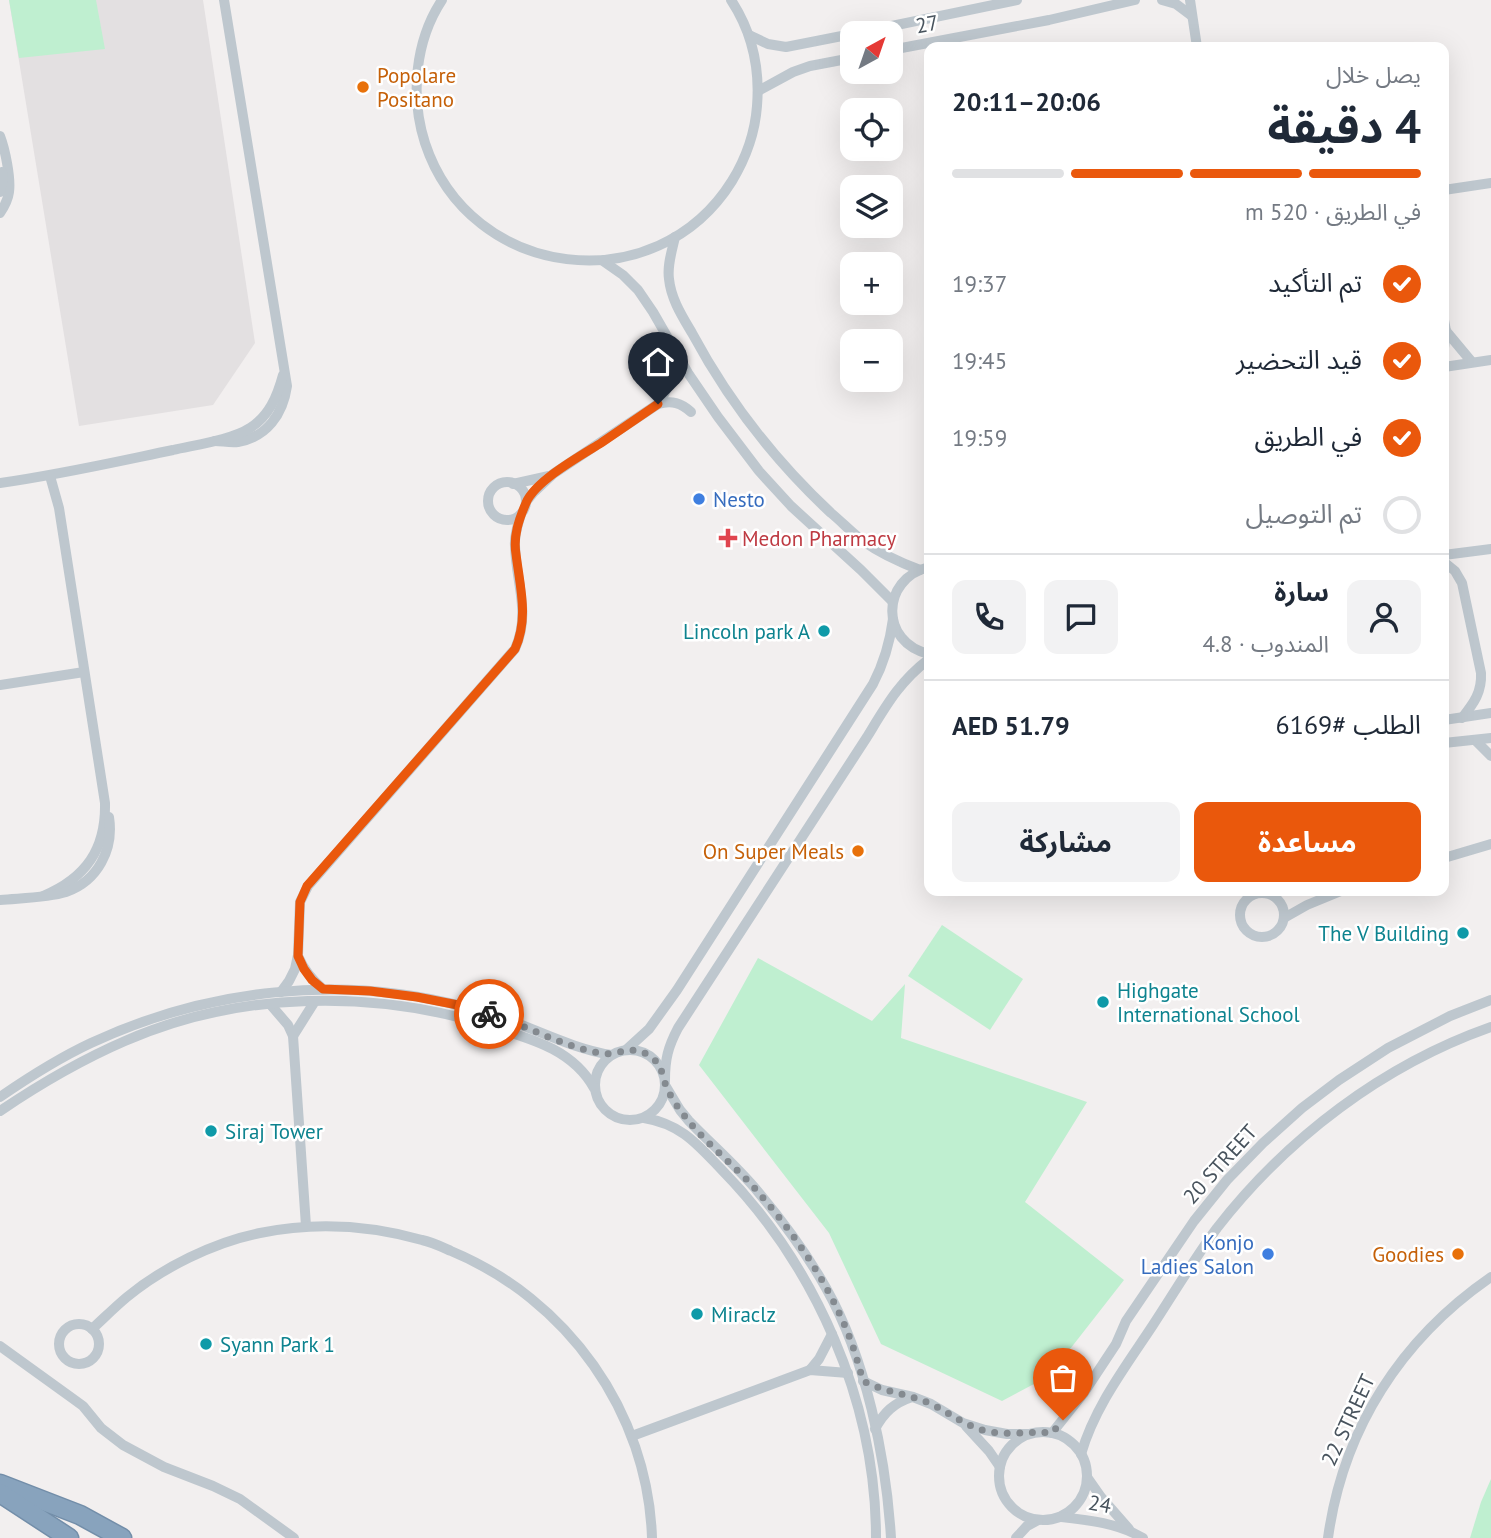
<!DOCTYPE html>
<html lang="ar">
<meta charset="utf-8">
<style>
:root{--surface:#fff;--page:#f2f2f3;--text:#1f2937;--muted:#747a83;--line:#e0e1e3;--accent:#ea580c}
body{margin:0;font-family:"PT Sans","Noto Sans Arabic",sans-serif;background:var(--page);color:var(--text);direction:rtl;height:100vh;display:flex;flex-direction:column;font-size:26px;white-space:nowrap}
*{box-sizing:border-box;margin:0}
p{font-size:23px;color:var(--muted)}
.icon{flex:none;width:38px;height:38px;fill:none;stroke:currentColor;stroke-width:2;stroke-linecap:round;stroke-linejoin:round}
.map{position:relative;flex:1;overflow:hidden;direction:ltr}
.sheet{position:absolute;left:924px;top:42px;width:525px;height:854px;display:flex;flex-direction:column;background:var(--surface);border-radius:14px;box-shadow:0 7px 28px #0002;direction:rtl}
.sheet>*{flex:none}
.needle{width:46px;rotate:40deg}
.fabs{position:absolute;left:840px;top:21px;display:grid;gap:14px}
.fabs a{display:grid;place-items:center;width:63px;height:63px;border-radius:14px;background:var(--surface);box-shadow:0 7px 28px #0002;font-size:35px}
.pin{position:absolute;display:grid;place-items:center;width:60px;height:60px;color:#fff;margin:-72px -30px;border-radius:50% 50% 50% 0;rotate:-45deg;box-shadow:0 0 7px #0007}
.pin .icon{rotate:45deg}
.courier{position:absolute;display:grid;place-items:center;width:70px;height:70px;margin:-35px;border:5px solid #ea580c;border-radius:50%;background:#fff;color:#222;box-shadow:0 2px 9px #0007}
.overview em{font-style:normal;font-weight:700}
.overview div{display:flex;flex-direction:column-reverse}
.overview{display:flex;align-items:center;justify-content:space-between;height:119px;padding:0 28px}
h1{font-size:46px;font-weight:700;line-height:52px}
.bar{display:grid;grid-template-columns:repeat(4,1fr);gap:10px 7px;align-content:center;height:84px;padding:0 28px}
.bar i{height:9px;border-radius:5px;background:var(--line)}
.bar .current{background:var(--accent)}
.bar p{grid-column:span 4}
.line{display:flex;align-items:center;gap:18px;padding:0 28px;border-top:2px solid var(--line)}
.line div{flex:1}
.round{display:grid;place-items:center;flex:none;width:74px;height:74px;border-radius:14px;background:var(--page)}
ol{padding:0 28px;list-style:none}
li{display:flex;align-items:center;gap:21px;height:77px}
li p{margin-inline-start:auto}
li .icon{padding:7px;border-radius:50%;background:var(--accent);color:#fff;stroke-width:4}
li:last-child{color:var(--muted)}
li i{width:38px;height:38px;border:4px solid var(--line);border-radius:50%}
.cta{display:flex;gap:14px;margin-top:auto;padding:14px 28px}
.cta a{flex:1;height:80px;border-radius:14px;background:var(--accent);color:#fff;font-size:28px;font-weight:700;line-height:80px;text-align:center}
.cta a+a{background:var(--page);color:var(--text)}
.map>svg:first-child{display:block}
.education{fill:#e3e0e1}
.green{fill:#bfefd0}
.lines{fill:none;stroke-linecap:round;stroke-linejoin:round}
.motorway-casing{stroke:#738ea9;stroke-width:21}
.minor{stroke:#bec7ce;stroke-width:10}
.motorway{stroke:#88a3bd;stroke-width:18}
.done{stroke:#848a90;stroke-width:7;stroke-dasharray:0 12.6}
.route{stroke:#ea580c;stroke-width:9}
.food-dot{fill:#e8710a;stroke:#fff;stroke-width:2.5}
.shop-dot{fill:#3f7fe0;stroke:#fff;stroke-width:2.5}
.health-dot{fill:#e0444e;stroke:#fff;stroke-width:2.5}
.culture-dot{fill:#0f9aa8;stroke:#fff;stroke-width:2.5}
.labels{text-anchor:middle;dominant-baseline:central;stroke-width:5;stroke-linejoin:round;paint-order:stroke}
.street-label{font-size:21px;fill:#48535d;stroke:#fff}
.food-label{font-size:21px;fill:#c56008;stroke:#fff;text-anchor:end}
.shop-label{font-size:21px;fill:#366cbe;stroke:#fff;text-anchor:start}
.health-label{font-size:21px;fill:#be3a42;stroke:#fff;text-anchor:start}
.culture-label{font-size:21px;fill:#0d838f;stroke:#fff;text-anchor:start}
</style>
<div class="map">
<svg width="1491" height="1538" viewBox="0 0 1491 1538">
<rect width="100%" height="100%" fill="#f2efef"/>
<!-- education -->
<polygon class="education" points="9,0 203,0 255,343 213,405 79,426"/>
<!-- green -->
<g class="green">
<polygon points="9,0 96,0 105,49 19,58"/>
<polygon points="942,925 1023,979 990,1030 908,976"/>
<polygon points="758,958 872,1021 905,984 901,1038 1087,1102 1025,1202 1124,1280 1049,1376 1002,1401 881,1344 829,1233 699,1065"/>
<polygon points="1491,1479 1491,1538 1470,1538 1481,1502"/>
</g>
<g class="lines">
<defs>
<g id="motorway">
<polyline points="0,1484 80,1515 122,1538"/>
<polyline points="0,1493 69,1538"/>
</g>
</defs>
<!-- motorway casing -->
<use href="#motorway" class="motorway-casing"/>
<!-- minor -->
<g class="minor">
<path d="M442 0C415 41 410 96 425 143 470 280 656 303 732 181 746 158 755 133 757 106 760 69 752 32 731 0"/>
<polyline points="1162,0 1176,4 1192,16"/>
<polyline points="1190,0 1197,47"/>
<polyline points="858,33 1017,0"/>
<polyline points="749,35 768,44 786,47 852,34"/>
<polyline points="891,50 1049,20 1135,0"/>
<polyline points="758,91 793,72 810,66 852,58"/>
<path d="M0 136C5 149 11 178 9 192 8 200 4 207 0 213"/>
<polyline points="1444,190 1491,183"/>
<polyline points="0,192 3,178 2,172"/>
<path d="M675 237C672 251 667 265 669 279 671 299 682 316 692 333 728 400 775 461 831 513 842 522 852 533 863 541 881 554 899 562 920 570"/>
<polyline points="603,261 623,275 638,290 653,312 688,373 718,417 759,471 791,506 861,570 893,602"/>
<polyline points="1444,320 1446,331 1444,348"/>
<polyline points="1446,331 1471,361"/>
<polyline points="1444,367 1491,360"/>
<path d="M658 404C672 400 681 403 691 412"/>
<path d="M215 441C222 441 230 443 238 442 267 437 283 414 287 386L224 0"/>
<circle cx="507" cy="501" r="19"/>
<path d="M0 483C58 475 115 462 173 450 194 445 232 440 250 428 269 416 277 397 283 375"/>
<polyline points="513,484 549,476"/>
<path d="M526 502 534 492 553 474 658 404C667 391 671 381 672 366"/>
<polyline points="1444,555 1491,549"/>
<path d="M1444 562 1455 571 1462 583 1481 673C1482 692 1474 703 1462 718"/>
<path d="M929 567C880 579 880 643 929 654"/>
<polyline points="0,685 84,672"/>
<polyline points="1444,720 1491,713"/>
<polyline points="1476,741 1491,756"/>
<polyline points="1444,743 1491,738"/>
<polyline points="1444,858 1491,844"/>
<circle cx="1262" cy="915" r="22"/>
<path d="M43 896C86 878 106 849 105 803L59 508 50 476"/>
<path d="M0 900C21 898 47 898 66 892 98 881 114 849 109 817"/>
<polyline points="1284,918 1307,905 1341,891"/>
<path d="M298 956C304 970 311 979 323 989"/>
<path d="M281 992 289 981 295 969 298 955 300 902 308 886 515 649C531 613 516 583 515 546 514 535 518 524 521 514"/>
<polyline points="270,1004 288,1025 293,1036 306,1226"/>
<polyline points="293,1036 315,1001"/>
<circle cx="630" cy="1085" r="35"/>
<path d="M626 1050 649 1029 677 990 873 684C884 663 890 642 893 619"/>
<path d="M665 1080C665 1059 668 1047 678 1028L867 737C886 706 899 682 929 659"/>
<path d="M665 1085 680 1110 689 1121C712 1145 738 1167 759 1193 784 1223 807 1254 826 1288 866 1359 886 1457 891 1538"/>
<path d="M0 1097C29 1077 59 1058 91 1043 207 989 341 974 465 1007 480 1011 496 1015 511 1021 544 1033 575 1049 611 1055"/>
<path d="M0 1111C40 1084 81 1060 125 1041 239 991 375 989 493 1027 532 1039 573 1050 594 1088"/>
<path d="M644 1118C681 1124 697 1144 721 1169 816 1266 876 1402 876 1538"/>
<circle cx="79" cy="1344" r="20"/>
<path d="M92 1329C104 1318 115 1307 127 1297 162 1268 214 1242 260 1233 313 1222 369 1225 422 1240 432 1242 442 1247 451 1251 567 1299 648 1412 652 1538"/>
<polyline points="0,1346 72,1398 83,1406 101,1428 123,1445 164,1467 213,1486 240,1499 294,1538"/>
<polyline points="810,1370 819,1359 832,1334"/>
<polyline points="863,1381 882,1390 913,1397 931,1404 963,1423 985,1430 1007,1434 1027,1434"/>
<polyline points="966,1426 989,1451 1000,1467"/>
<path d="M875 1429C884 1412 894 1403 912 1397"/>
<circle cx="1043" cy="1476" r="44"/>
<polyline points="1052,1433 1083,1394 1116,1344 1126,1321 1194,1221 1227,1180 1263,1143 1302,1108 1339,1080 1388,1048 1450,1016 1491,1000"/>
<polyline points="632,1436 810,1370 848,1373"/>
<path d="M1081 1454C1095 1406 1126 1366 1153 1325 1174 1293 1194 1259 1217 1228 1287 1138 1383 1065 1491 1027"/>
<polyline points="1087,1477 1101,1497 1129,1529"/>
<path d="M1060 1517C1088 1520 1118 1523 1143 1538"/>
<polyline points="1016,1538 1027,1526 1038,1520"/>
<path d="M1328 1538C1343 1429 1401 1339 1491 1277"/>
</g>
<!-- motorway -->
<use href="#motorway" class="motorway"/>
</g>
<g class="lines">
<!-- done -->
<path class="done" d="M489 1014C526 1025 561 1046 599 1053 618 1057 631 1043 650 1056 660 1063 662 1072 665 1083 668 1092 675 1104 681 1111 702 1141 734 1164 758 1192 793 1232 824 1277 845 1326 853 1344 858 1363 863 1381 885 1392 909 1394 931 1404 950 1413 965 1426 986 1431 1008 1436 1029 1431 1052 1433L1063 1420"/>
<!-- route -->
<path class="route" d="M489 1014 463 1006 417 997 370 991 323 989 312 980 304 969 298 956 300 902 307 886 515 649C529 618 520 587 516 554 513 536 519 519 526 503 535 481 580 456 601 443 620 430 639 417 658 404"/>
</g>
<!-- markers -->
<g class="food-dot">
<circle cx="363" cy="87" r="7"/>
<circle cx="858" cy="851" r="7"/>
<circle cx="1458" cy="1254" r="7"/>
</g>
<g class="shop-dot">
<circle cx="699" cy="499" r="7"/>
<circle cx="1268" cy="1254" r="7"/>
</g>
<path class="health-dot" d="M724.5 527.5h7v7h7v7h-7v7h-7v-7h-7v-7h7z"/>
<g class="culture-dot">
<circle cx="824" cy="631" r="7"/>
<circle cx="1463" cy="933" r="7"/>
<circle cx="1103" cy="1002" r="7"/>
<circle cx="211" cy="1131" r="7"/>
<circle cx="697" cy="1314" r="7"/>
<circle cx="206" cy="1344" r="7"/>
</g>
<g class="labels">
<!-- street labels -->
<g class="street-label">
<text transform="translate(927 24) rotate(-11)">27</text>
<text transform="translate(1220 1164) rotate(-48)">20 STREET</text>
<text transform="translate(1348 1420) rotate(-65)">22 STREET</text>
<text transform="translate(1100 1504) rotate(11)">24</text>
</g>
<!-- food labels -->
<g class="food-label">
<text x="377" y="75" text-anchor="start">Popolare<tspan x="377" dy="24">Positano</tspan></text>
<text x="844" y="851">On Super Meals</text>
<text x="1444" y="1254">Goodies</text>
</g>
<!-- shop labels -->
<g class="shop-label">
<text x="713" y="499">Nesto</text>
<text x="1254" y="1242" text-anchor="end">Konjo<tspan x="1254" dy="24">Ladies Salon</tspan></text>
</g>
<!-- health labels -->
<g class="health-label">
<text x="742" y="538">Medon Pharmacy</text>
</g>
<!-- culture labels -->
<g class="culture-label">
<text x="810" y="631" text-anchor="end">Lincoln park A</text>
<text x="1449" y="933" text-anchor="end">The V Building</text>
<text x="1117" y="990">Highgate<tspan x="1117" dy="24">International School</tspan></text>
<text x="225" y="1131">Siraj Tower</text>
<text x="711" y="1314">Miraclz</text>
<text x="220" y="1344">Syann Park 1</text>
</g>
</g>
</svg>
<div class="fabs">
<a><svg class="needle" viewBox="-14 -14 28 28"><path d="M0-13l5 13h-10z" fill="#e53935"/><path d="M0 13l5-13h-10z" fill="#747a83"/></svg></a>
<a><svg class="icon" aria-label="locate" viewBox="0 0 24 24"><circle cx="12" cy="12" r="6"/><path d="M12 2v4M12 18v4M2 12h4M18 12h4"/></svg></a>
<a><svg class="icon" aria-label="layers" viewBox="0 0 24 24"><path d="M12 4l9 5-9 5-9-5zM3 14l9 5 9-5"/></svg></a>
<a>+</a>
<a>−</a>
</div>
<div class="pin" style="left:1063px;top:1420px;background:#ea580c"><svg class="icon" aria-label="bag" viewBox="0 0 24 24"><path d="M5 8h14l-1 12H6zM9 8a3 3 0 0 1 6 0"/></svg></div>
<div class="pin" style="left:658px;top:404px;background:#1f2937"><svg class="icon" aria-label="home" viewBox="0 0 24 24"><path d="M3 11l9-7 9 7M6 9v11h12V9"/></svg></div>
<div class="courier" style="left:489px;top:1014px"><svg class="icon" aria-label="bike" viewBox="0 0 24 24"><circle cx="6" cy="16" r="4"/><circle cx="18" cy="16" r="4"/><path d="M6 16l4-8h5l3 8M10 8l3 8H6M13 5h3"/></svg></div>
<section class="sheet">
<div class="overview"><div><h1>4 دقيقة</h1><p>يصل خلال</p></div><em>20:06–20:11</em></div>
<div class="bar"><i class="current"></i><i class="current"></i><i class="current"></i><i></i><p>في الطريق · 520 m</p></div>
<ol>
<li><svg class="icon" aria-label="check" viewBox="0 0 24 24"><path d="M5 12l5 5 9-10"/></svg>تم التأكيد<p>19:37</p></li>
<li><svg class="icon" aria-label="check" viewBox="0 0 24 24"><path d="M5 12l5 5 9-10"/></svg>قيد التحضير<p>19:45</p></li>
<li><svg class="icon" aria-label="check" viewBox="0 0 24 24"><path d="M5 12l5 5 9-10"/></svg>في الطريق<p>19:59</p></li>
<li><i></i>تم التوصيل</li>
</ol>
<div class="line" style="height:126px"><a class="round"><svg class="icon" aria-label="person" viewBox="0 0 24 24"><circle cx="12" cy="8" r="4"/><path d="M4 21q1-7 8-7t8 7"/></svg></a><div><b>سارة</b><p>المندوب · 4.8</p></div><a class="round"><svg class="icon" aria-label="chat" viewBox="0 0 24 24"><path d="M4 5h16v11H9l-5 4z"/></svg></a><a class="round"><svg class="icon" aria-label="phone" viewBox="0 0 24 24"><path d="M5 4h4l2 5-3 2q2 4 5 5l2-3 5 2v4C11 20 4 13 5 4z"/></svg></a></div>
<div class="line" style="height:91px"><div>الطلب #6169</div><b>AED 51.79</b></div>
<div class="cta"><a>مساعدة</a><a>مشاركة</a></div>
</section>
</div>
